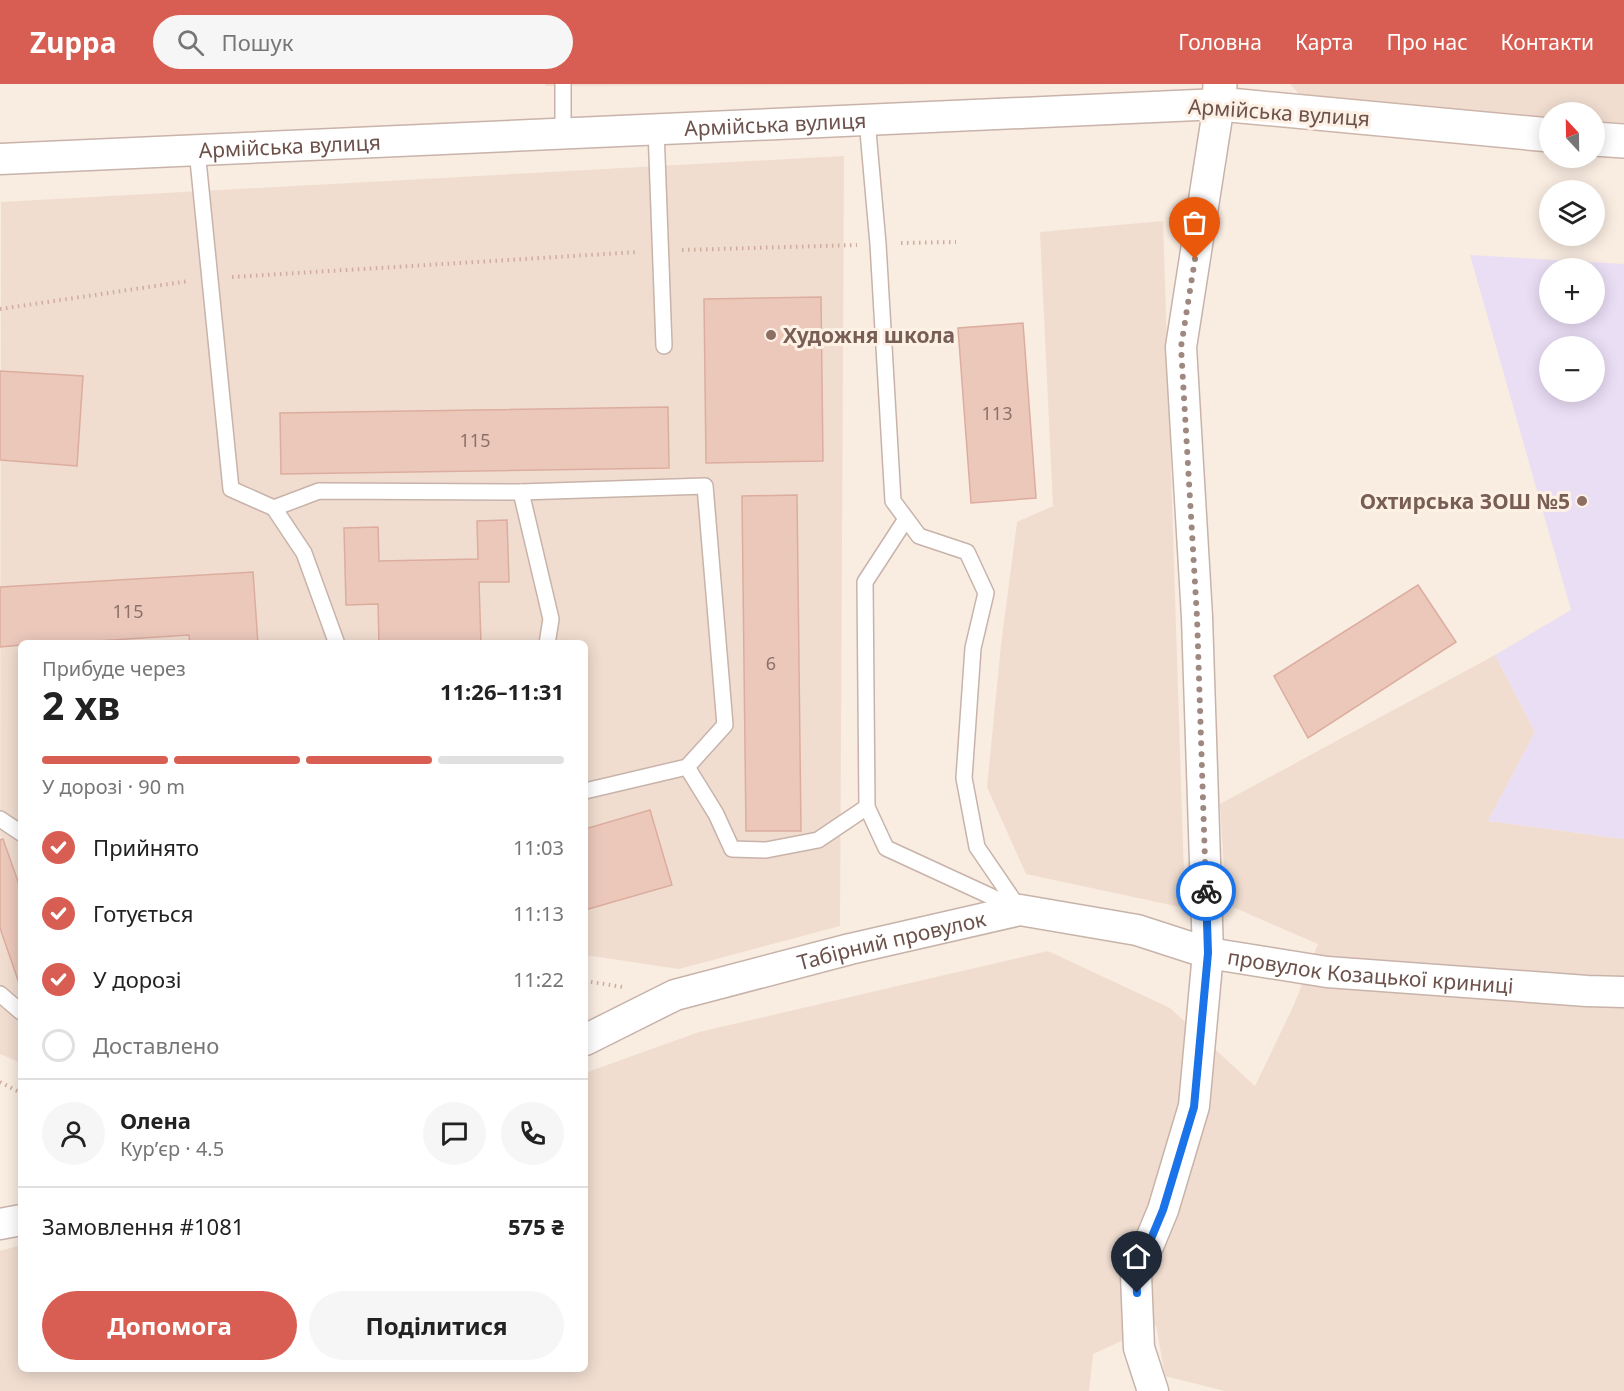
<!DOCTYPE html>
<html lang="uk">
<meta charset="utf-8">
<style>
:root{--surface:#fff;--page:#f6f6f6;--text:#222;--muted:#767676;--line:#e0e0e0;--accent:#d85d52}
body{margin:0;font-family:"Noto Sans",sans-serif;background:var(--page);color:var(--text);height:100vh;display:flex;flex-direction:column;font-size:22px;white-space:nowrap}
*{box-sizing:border-box;margin:0}
p{font-size:20px;color:var(--muted)}
.icon{flex:none;width:33px;height:33px;fill:none;stroke:currentColor;stroke-width:2;stroke-linecap:round;stroke-linejoin:round}
.map{position:relative;flex:1;overflow:hidden}
.side{position:absolute;left:18px;top:556px;width:570px;height:732px;display:flex;flex-direction:column;background:var(--surface);border-radius:9px;box-shadow:0 3px 15px #0003}
.side>*{flex:none}
.needle{width:39px;rotate:338deg}
.controls{position:absolute;left:1539px;top:18px;display:grid;gap:12px}
.controls a{display:grid;place-items:center;width:66px;height:66px;border-radius:50%;background:var(--surface);box-shadow:0 3px 15px #0003;font-size:30px}
.pin{position:absolute;display:grid;place-items:center;width:51px;height:51px;color:#fff;margin:-62px -26px;border-radius:50% 50% 50% 0;rotate:-45deg;box-shadow:0 0 6px #0007}
.pin .icon{rotate:45deg}
.courier{position:absolute;display:grid;place-items:center;width:60px;height:60px;margin:-30px;border:4px solid #1a73e8;border-radius:50%;background:#fff;color:#222;box-shadow:0 2px 8px #0007}
.head em{font-style:normal;font-weight:700}
.head div{display:flex;flex-direction:column-reverse}
.head{display:flex;align-items:center;justify-content:space-between;height:102px;padding:0 24px}
h1{font-size:39px;font-weight:700;line-height:45px}
.bar{display:grid;grid-template-columns:repeat(4,1fr);gap:9px 6px;align-content:center;height:72px;padding:0 24px}
.bar i{height:8px;border-radius:4px;background:var(--line)}
.bar .active{background:var(--accent)}
.bar p{grid-column:span 4}
.line{display:flex;align-items:center;gap:15px;padding:0 24px;border-top:2px solid var(--line)}
.line div{flex:1}
.round{display:grid;place-items:center;flex:none;width:63px;height:63px;border-radius:32px;background:var(--page)}
ol{padding:0 24px;list-style:none}
li{display:flex;align-items:center;gap:18px;height:66px}
li p{margin-inline-start:auto}
li .icon{padding:6px;border-radius:50%;background:var(--accent);color:#fff;stroke-width:4}
li:last-child{color:var(--muted)}
li i{width:33px;height:33px;border:3px solid var(--line);border-radius:50%}
.primary-button{display:flex;gap:12px;margin-top:auto;padding:12px 24px}
.primary-button a{flex:1;height:69px;border-radius:36px;background:var(--accent);color:#fff;font-size:24px;font-weight:700;line-height:69px;text-align:center}
.primary-button a+a{background:var(--page);color:var(--text)}
header{display:flex;align-items:center;gap:36px;box-sizing:border-box;height:84px;padding:0 30px;background:var(--accent);color:#fff}
header strong{font-size:28px}
nav{display:flex;gap:33px;margin-inline-start:auto;font-size:21px}
.search{width:420px;height:54px;background:var(--page);display:flex;align-items:center;gap:15px;box-sizing:border-box;padding:0 21px;border-radius:33px;color:var(--muted);font-size:22px}
.map>svg:first-child{display:block}
.residential{fill:#f0ddd0}
.education{fill:#eadef5;fill-rule:evenodd}
.building{fill:#ecc8bb;stroke:#dcad9e;stroke-width:1.5}
.lines{fill:none;stroke-linecap:round;stroke-linejoin:round}
.lane-casing{stroke:#c8b3aa;stroke-width:18}
.street-casing{stroke:#c8b3aa;stroke-width:33}
.secondary-casing{stroke:#cdb5aa;stroke-width:36}
.path{stroke:#d0ac9f;stroke-width:4;stroke-dasharray:1.5 4.5;stroke-linecap:butt}
.lane{stroke:#fff;stroke-width:15}
.street{stroke:#fff;stroke-width:30}
.secondary{stroke:#fff;stroke-width:33}
.done{stroke:#9e8880;stroke-width:6;stroke-dasharray:0 10.8}
.route{stroke:#1a73e8;stroke-width:8}
.education-dot{fill:#8d6e63;stroke:#fdf1e6;stroke-width:2}
.labels{text-anchor:middle;dominant-baseline:central;stroke-width:6;stroke-linejoin:round;paint-order:stroke}
.number-label{font-size:18px;fill:#8d7067}
.street-label{font-size:21px;fill:#6d524b;stroke:#fdf1e6}
.education-label{font-size:21px;font-weight:bold;fill:#785e54;stroke:#fdf1e6;text-anchor:start}
</style>
<header>
<strong>Zuppa</strong>
<div class="search"><svg class="icon" aria-label="search" viewBox="0 0 24 24"><circle cx="10" cy="10" r="6"/><path d="M15 15l6 6"/></svg>Пошук</div>
<nav><a>Головна</a><a>Карта</a><a>Про нас</a><a>Контакти</a></nav>
</header>
<div class="map">
<svg width="1624" height="1307" viewBox="0 0 1624 1307">
<rect width="100%" height="100%" fill="#f9ece1"/>
<!-- residential -->
<g class="residential">
<polygon points="545,0 1170,0 545,2"/>
<polygon points="1290,0 1624,0 1624,39 1595,37 1594,28 1550,28 1549,33 1300,11"/>
<polygon points="844,72 840,842 679,885 585,871 585,560 21,560 21,979 0,970 1,118"/>
<polygon points="1163,137 1185,824 1026,790 987,703 1001,561 1017,438 1053,422 1040,148"/>
<polygon points="1495,571 1535,648 1488,737 1624,755 1624,1307 1225,1307 1165,1292 1156,1241 1093,1270 1089,1307 0,1307 0,1167 21,1161 21,1286 585,1286 585,989 699,948 1048,867 1170,924 1255,1002 1293,923 1318,860 1226,820 1220,720"/>
</g>
<!-- education -->
<path class="education" d="M1470 171 1624 180V755L1488 737 1535 648 1495 571 1571 526ZM1550 184H1594V230H1550ZM1550 262H1594V308H1550Z"/>
<!-- building -->
<g class="building">
<polygon points="821,213 823,377 706,379 704,215"/>
<polygon points="1023,239 1036,414 971,419 958,244"/>
<polygon points="0,287 83,292 77,382 0,376"/>
<polygon points="668,323 669,384 281,390 280,329"/>
<polygon points="797,411 801,747 746,747 742,412"/>
<polygon points="507,436 509,498 479,498 481,560 379,560 378,520 346,521 344,444 378,443 379,477 478,475 477,437"/>
<polygon points="253,488 258,560 190,560 189,551 50,560 21,560 21,561 0,563 0,503"/>
<polygon points="1418,501 1456,558 1308,654 1274,592"/>
<polygon points="650,726 672,801 585,826 585,745"/>
<polygon points="3,755 21,806 20,902 0,844 0,756"/>
</g>
<g class="lines">
<defs>
<g id="lane">
<polyline points="867,36 878,160 893,417 919,452 967,468 986,509 973,564 964,694 977,763 1020,826"/>
<polyline points="656,45 664,262"/>
<polyline points="563,50 563,0"/>
<polyline points="197,66 231,405 274,424 304,469 337,560"/>
<polyline points="521,408 551,535 547,560"/>
<polyline points="274,424 319,407 521,408 705,402 725,641 687,683 585,707"/>
<polyline points="906,435 865,498 867,723 886,764 1014,823"/>
<polyline points="687,683 716,730 732,765 766,766 818,756 867,723"/>
<polyline points="0,735 21,749"/>
<polyline points="0,910 21,928"/>
</g>
<g id="street">
<path id="s1" d="M0 75 1219 20 1181 263 1197 533 1208 869 1194 1022 1163 1126 1136 1191 1139 1264 1153 1307"/>
<path id="s2" d="M585 956 675 911 850 865 1020 826 1137 846 1208 869 1327 888 1587 907 1624 908"/>
<polyline points="0,1140 21,1136"/>
</g>
<g id="secondary">
<polyline points="1220,0 1219,20 1550,51"/>
<polyline points="1594,55 1624,57"/>
</g>
</defs>
<!-- lane casing -->
<use href="#lane" class="lane-casing"/>
<!-- street casing -->
<use href="#street" class="street-casing"/>
<!-- secondary casing -->
<use href="#secondary" class="secondary-casing"/>
<!-- path -->
<g class="path">
<polyline points="901,159 956,158"/>
<polyline points="682,166 857,161"/>
<polyline points="232,193 638,168"/>
<polyline points="0,225 189,197"/>
<polyline points="585,897 623,903"/>
<polyline points="0,998 21,1009"/>
</g>
<!-- lane -->
<use href="#lane" class="lane"/>
<!-- street -->
<use href="#street" class="street"/>
<!-- secondary -->
<use href="#secondary" class="secondary"/>
</g>
<g class="lines">
<!-- done -->
<polyline class="done" points="1195,175 1181,263 1197,533 1206,807"/>
<!-- route -->
<polyline class="route" points="1137,1209 1136,1191 1163,1126 1194,1023 1208,869 1206,807"/>
</g>
<!-- markers -->
<g class="education-dot">
<circle cx="771" cy="251" r="6"/>
<circle cx="1582" cy="417" r="6"/>
</g>
<g class="labels">
<!-- number labels -->
<g class="number-label">
<text x="997" y="329">113</text>
<text x="475" y="356">115</text>
<text x="128" y="527">115</text>
<text x="771" y="579">6</text>
</g>
<!-- street labels -->
<g class="street-label">
<text transform="translate(1279 28) rotate(4)">Армійська вулиця</text>
<text stroke="none"><textPath href="#s1" startOffset="776">Армійська вулиця</textPath></text>
<text stroke="none"><textPath href="#s1" startOffset="290">Армійська вулиця</textPath></text>
<text stroke="none"><textPath href="#s2" startOffset="324">Табірний провулок</textPath></text>
<text stroke="none"><textPath href="#s2" startOffset="813">провулок Козацької криниці</textPath></text>
</g>
<!-- education labels -->
<g class="education-label">
<text x="783" y="251">Художня школа</text>
<text x="1570" y="417" text-anchor="end">Охтирська ЗОШ №5</text>
</g>
</g>
</svg>
<div class="controls">
<a><svg class="needle" viewBox="-14 -14 28 28"><path d="M0-13l5 13h-10z" fill="#e53935"/><path d="M0 13l5-13h-10z" fill="#767676"/></svg></a>
<a><svg class="icon" aria-label="layers" viewBox="0 0 24 24"><path d="M12 4l9 5-9 5-9-5zM3 14l9 5 9-5"/></svg></a>
<a>+</a>
<a>−</a>
</div>
<div class="pin" style="left:1195px;top:175px;background:#ea580c"><svg class="icon" aria-label="bag" viewBox="0 0 24 24"><path d="M5 8h14l-1 12H6zM9 8a3 3 0 0 1 6 0"/></svg></div>
<div class="pin" style="left:1137px;top:1209px;background:#1f2937"><svg class="icon" aria-label="home" viewBox="0 0 24 24"><path d="M3 11l9-7 9 7M6 9v11h12V9"/></svg></div>
<div class="courier" style="left:1206px;top:807px"><svg class="icon" aria-label="bike" viewBox="0 0 24 24"><circle cx="6" cy="16" r="4"/><circle cx="18" cy="16" r="4"/><path d="M6 16l4-8h5l3 8M10 8l3 8H6M13 5h3"/></svg></div>
<section class="side">
<div class="head"><div><h1>2 хв</h1><p>Прибуде через</p></div><em>11:26–11:31</em></div>
<div class="bar"><i class="active"></i><i class="active"></i><i class="active"></i><i></i><p>У дорозі · 90 m</p></div>
<ol>
<li><svg class="icon" aria-label="check" viewBox="0 0 24 24"><path d="M5 12l5 5 9-10"/></svg>Прийнято<p>11:03</p></li>
<li><svg class="icon" aria-label="check" viewBox="0 0 24 24"><path d="M5 12l5 5 9-10"/></svg>Готується<p>11:13</p></li>
<li><svg class="icon" aria-label="check" viewBox="0 0 24 24"><path d="M5 12l5 5 9-10"/></svg>У дорозі<p>11:22</p></li>
<li><i></i>Доставлено</li>
</ol>
<div class="line" style="height:108px"><a class="round"><svg class="icon" aria-label="person" viewBox="0 0 24 24"><circle cx="12" cy="8" r="4"/><path d="M4 21q1-7 8-7t8 7"/></svg></a><div><b>Олена</b><p>Кур’єр · 4.5</p></div><a class="round"><svg class="icon" aria-label="chat" viewBox="0 0 24 24"><path d="M4 5h16v11H9l-5 4z"/></svg></a><a class="round"><svg class="icon" aria-label="phone" viewBox="0 0 24 24"><path d="M5 4h4l2 5-3 2q2 4 5 5l2-3 5 2v4C11 20 4 13 5 4z"/></svg></a></div>
<div class="line" style="height:78px"><div>Замовлення #1081</div><b>575 ₴</b></div>
<div class="primary-button"><a>Допомога</a><a>Поділитися</a></div>
</section>
</div>
